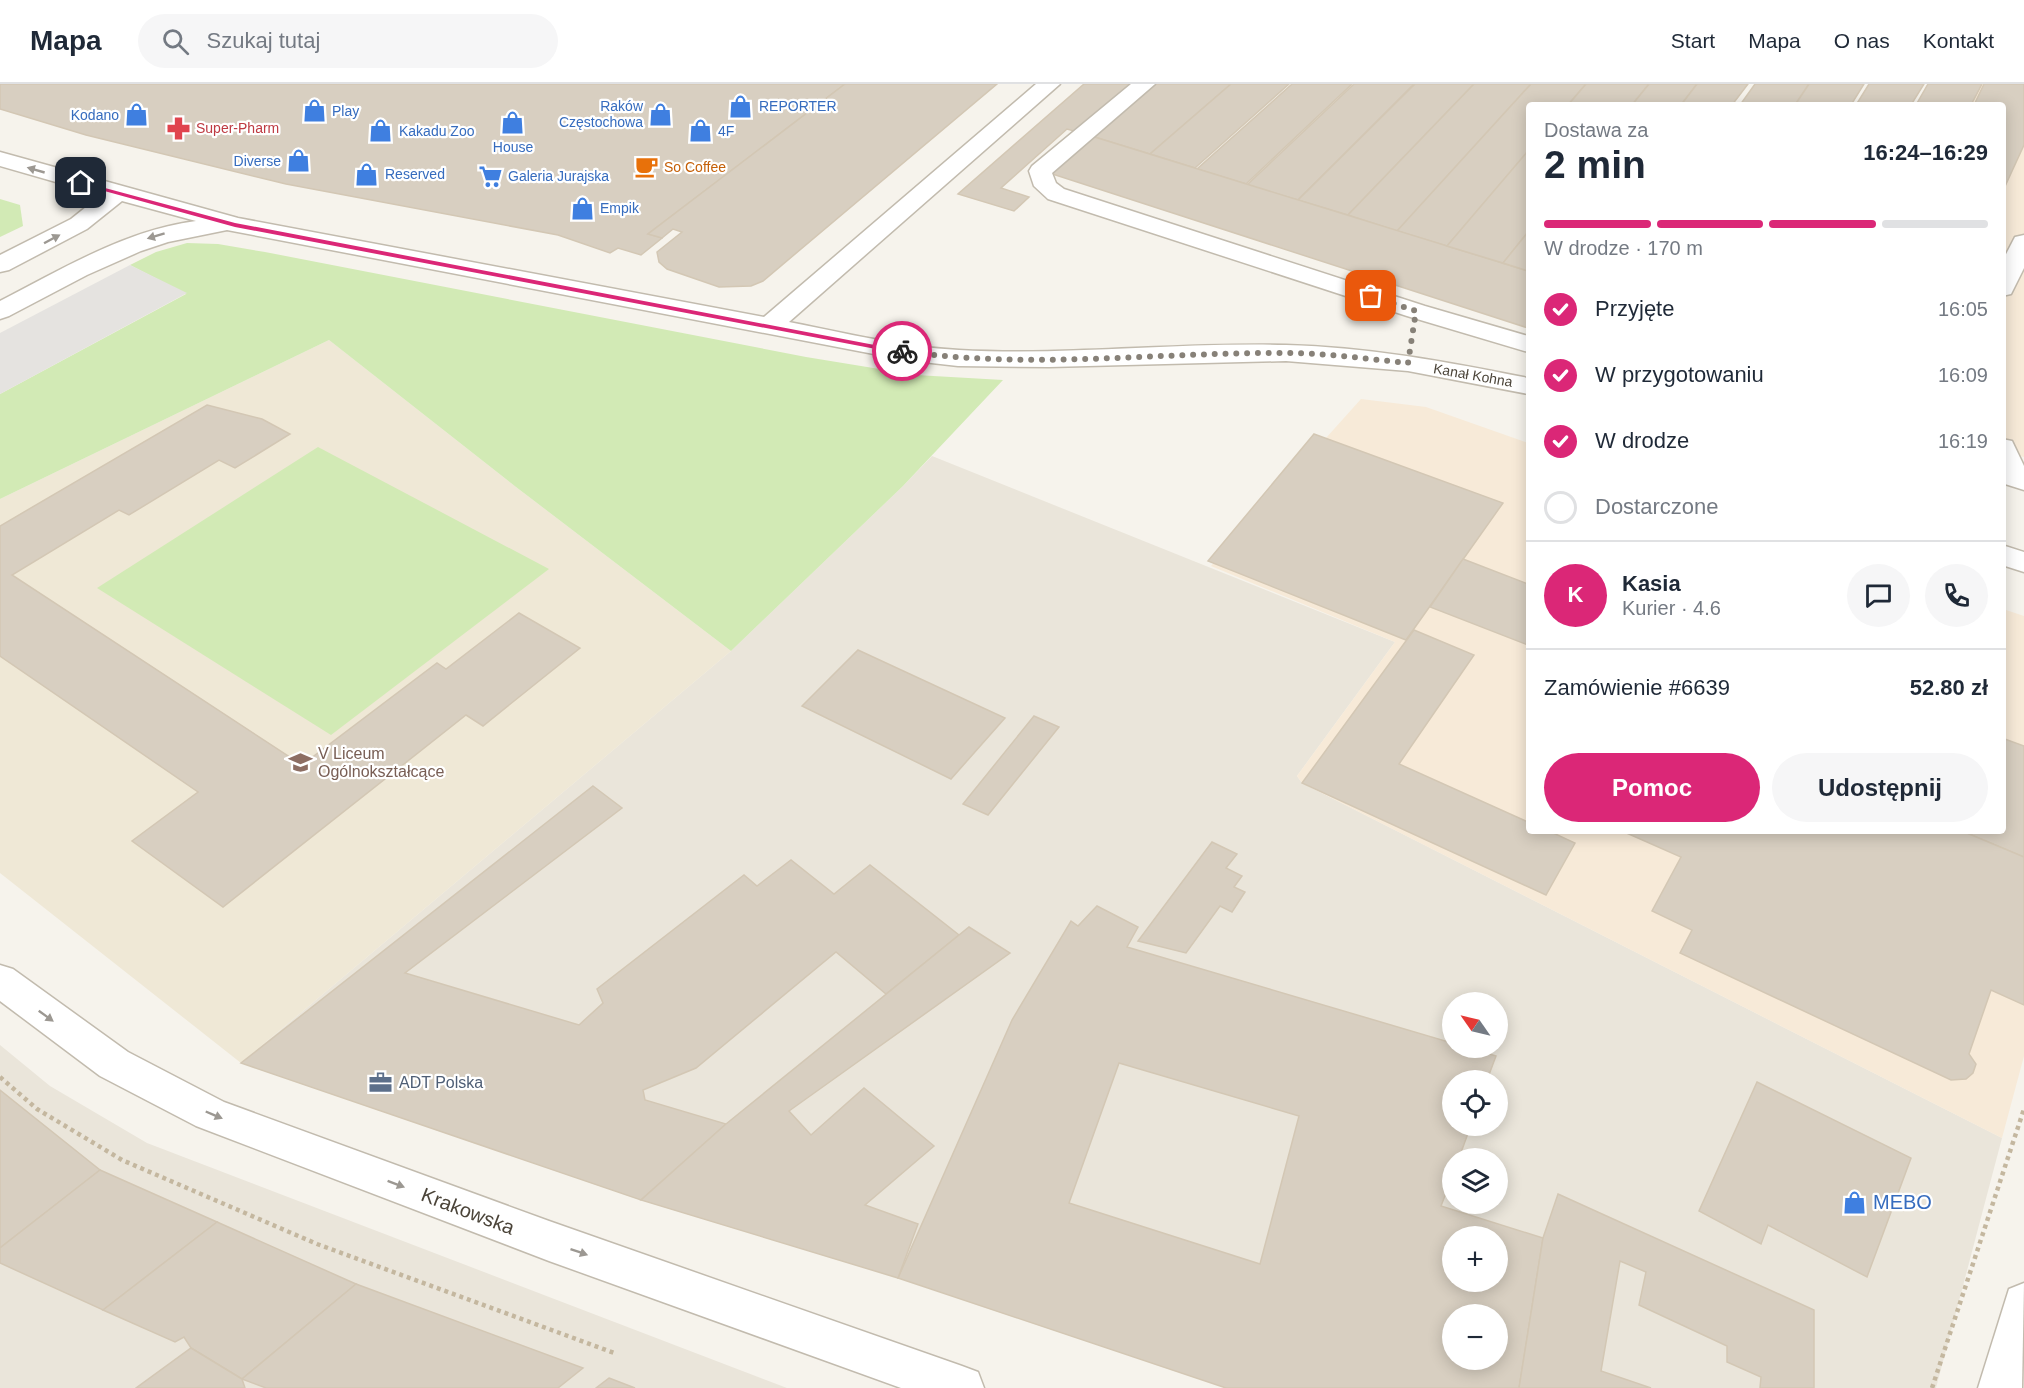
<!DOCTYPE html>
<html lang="pl">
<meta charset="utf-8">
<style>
:root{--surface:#fff;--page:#f6f6f7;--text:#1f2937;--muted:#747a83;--line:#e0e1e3;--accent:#db2777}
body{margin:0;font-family:Arial,sans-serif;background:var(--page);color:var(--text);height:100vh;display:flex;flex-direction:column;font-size:22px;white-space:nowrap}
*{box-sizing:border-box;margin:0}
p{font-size:20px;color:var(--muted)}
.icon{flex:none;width:33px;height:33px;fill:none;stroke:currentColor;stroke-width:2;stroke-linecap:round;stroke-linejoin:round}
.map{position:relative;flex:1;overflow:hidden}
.side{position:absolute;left:1526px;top:18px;width:480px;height:732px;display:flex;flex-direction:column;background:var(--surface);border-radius:6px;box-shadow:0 3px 15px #0003}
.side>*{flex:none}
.needle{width:39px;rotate:304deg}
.controls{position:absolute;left:1442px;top:908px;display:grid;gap:12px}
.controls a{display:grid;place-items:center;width:66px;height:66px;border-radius:50%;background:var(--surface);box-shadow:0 3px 15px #0003;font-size:30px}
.pin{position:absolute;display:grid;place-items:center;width:51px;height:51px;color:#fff;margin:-26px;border-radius:12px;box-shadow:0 3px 9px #0006}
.courier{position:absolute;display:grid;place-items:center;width:60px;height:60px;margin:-30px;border:4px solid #db2777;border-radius:50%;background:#fff;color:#222;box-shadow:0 2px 8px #0007}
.summary em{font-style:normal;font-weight:600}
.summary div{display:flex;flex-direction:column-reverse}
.summary{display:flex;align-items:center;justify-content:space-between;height:102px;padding:0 18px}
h1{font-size:39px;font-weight:600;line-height:45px}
.bar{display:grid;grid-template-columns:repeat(4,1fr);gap:9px 6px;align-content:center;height:72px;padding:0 18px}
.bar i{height:8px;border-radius:4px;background:var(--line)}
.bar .current{background:var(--accent)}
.bar p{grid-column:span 4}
.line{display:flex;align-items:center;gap:15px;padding:0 18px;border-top:2px solid var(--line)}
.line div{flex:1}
.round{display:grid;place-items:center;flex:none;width:63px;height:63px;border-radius:32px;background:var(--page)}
ol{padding:0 18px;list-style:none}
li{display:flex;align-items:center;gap:18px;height:66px}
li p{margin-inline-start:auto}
li .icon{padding:6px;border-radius:50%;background:var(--accent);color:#fff;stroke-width:4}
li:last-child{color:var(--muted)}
li i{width:33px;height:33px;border:3px solid var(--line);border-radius:50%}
.button{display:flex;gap:12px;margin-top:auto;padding:12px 18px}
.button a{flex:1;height:69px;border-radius:36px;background:var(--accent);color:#fff;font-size:24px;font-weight:600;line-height:69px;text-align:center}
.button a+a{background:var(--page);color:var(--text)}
header{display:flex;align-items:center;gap:36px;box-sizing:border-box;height:84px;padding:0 30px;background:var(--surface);border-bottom:2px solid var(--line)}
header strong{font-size:28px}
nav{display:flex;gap:33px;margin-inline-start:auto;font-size:21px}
.search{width:420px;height:54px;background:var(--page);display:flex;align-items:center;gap:15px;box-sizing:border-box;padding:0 21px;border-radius:33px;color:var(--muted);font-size:22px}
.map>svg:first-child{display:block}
.residential{fill:#eae5da;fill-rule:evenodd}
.commercial{fill:#f7ead8}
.education{fill:#efe8d6}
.green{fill:#d2eab5}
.parking{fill:#e5e3e0}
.building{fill:#d8cfc1;stroke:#d3c7b4;stroke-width:1.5;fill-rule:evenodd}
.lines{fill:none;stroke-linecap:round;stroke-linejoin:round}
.minor-casing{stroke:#c2bbae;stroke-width:3}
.path{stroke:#c4b79f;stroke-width:4.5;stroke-dasharray:4 4;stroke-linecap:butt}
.minor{fill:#fff;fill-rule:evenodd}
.oneway{fill:#9c9892}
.route{fill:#db2777}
.done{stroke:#878178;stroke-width:6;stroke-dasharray:0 10.8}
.labels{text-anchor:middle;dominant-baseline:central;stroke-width:4.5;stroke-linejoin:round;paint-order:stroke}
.far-shop-label{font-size:14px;fill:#366cbe;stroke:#fff;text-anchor:start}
.far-health-label{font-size:14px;fill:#be3a42;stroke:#fff;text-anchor:start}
.far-food-label{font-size:14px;fill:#c56008;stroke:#fff;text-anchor:start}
.far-street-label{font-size:14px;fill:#4b4439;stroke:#fff}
.education-label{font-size:16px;fill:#785e54;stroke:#fff;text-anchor:start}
.service-label{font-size:16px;fill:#4e5e75;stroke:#fff;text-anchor:start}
.near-shop-label{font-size:20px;fill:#366cbe;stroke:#fff;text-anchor:start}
.near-street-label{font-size:20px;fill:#4b4439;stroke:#fff}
</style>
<header>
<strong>Mapa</strong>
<div class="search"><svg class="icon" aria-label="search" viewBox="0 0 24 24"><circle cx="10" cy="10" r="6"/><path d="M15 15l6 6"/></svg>Szukaj tutaj</div>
<nav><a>Start</a><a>Mapa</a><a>O nas</a><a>Kontakt</a></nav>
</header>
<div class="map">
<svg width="2024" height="1304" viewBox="0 0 2024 1304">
<rect width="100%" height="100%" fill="#f6f3ec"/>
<!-- residential -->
<g class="residential">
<path d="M932 372 1395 558 1297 692 1302 699 2002 1054 1936 1304H1226L898 1194 641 1116 241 979 731 567 903 402ZM1452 918H1497V963H1452ZM1452 996H1497V1041H1452ZM1452 1074H1497V1119H1452ZM1452 1152H1497V1197H1452ZM1452 1230H1497V1275H1452Z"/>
<polygon points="0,961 50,1002 147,1059 787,1304 0,1304"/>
</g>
<!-- commercial -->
<g class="commercial">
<polygon points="1982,0 2024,0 2024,373 2003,368 2002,21 1971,21"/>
<polygon points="1361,315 1426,323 1528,359 1528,747 2002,747 2003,525 2024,532 2024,972 2002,1054 1302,699 1297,692 1395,558 1211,482"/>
</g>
<!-- education -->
<polygon class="education" points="329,256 516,403 731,567 241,979 0,789 0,415"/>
<!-- green -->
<g class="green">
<polygon points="0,115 20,121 23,142 0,153"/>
<polygon points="187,159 218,160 265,168 806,273 916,291 1003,296 903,402 731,567 516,403 329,256 0,415 0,310 186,210 130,181 156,168"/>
<polygon points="318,363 549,485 331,651 97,504"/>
</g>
<!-- parking -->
<polygon class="parking" points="130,181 187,209 0,310 0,249"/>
<!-- building -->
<g class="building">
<polygon points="0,0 845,0 648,150 662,154 641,171 618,164 610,169 558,151 286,100 86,51 0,25"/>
<polygon points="845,0 997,0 763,197 751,202 719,203 667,185 659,178 657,168 682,148 673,145 662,154 648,150"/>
<polygon points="1084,0 1135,0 1081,49 1067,45 1001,104 1029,113 1014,127 958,110"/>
<polygon points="1154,0 1231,0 1150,70 1088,51"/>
<polygon points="1231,0 1289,0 1195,84 1150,70"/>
<polygon points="1292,0 1352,0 1246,100 1197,85"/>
<polygon points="1354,0 1414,0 1298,116 1247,101"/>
<polygon points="1415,0 1474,0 1348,131 1298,116"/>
<polygon points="1474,0 1531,0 1397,147 1348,131"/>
<polygon points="1531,0 1586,0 1568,21 1528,21 1528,67 1447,162 1397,147"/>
<polygon points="1586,0 1649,0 1632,21 1568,21"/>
<polygon points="1649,0 1697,0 1681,21 1632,21"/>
<polygon points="1697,0 1748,0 1732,21 1681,21"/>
<polygon points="1755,0 1809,0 1795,21 1740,21"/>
<polygon points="1809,0 1864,0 1851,21 1795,21"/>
<polygon points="1869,0 1924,0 1911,21 1856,21"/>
<polygon points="1928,0 1982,0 1971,21 1916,21"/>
<polygon points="1984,0 2024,0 2024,61 2002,109 2002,21 1974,21"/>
<polygon points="1088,51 1528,187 1528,244 1043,87"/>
<polygon points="1528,67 1528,148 1503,179 1447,162"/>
<polygon points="1528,148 1528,187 1503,179"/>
<polygon points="207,321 262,335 290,350 235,384 219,376 129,431 119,426 12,491 302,681 437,579 446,585 519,529 580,564 483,642 466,631 223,823 132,757 198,708 0,572 0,442"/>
<polygon points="1314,350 1503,419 1406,556 1208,477"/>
<polygon points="1463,475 1528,500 1528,561 1430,523"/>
<polygon points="1414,546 1474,571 1399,680 1528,738 1528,747 1549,747 1575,759 1546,811 1302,699"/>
<polygon points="858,566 1005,634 951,695 802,622"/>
<polygon points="1034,632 1059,643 988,731 963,720"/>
<polygon points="2002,654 2024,662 2024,773 1962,747 2002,747"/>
<polygon points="593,702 622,724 405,889 579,941 603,919 597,905 744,791 757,802 791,776 834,810 870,781 959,851 886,910 836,868 696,984 643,1006 645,1016 726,1040 641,1116 241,979"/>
<polygon points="1622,747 1962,747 2024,773 2024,921 1991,906 1969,970 1976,980 1973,989 1966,995 1951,996 1680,869 1692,846 1652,827 1681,773"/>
<polygon points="1212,758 1237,770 1226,784 1242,792 1234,803 1245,808 1232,828 1220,822 1186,869 1138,857"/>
<path d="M1097 822 1138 843 1127 863 1452 959V963H1466L1496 972 1487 996H1452V1041H1471L1459 1074H1452V1093L1441 1122 1543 1154 1519 1304H1226L898 1194 1012 936 1071 837 1078 842ZM1119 979 1299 1032 1260 1180 1069 1119ZM1452 1152H1497V1197H1452ZM1452 1230H1497V1275H1452Z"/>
<polygon points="969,843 1010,869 789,1027 811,1051 864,1004 934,1062 865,1121 918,1140 898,1194 641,1116 726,1040"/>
<polygon points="1757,998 1911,1074 1867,1193 1768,1141 1761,1160 1699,1127"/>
<polygon points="0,1006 100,1086 0,1164"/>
<polygon points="100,1086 217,1138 103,1226 0,1179 0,1164"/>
<polygon points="1558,1110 1814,1226 1814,1304 1760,1304 1761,1293 1727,1278 1727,1262 1639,1221 1646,1188 1620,1177 1601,1287 1651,1304 1519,1304 1543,1154"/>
<polygon points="217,1138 356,1200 242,1295 191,1264 184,1253 175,1258 103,1226"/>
<polygon points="356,1200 583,1284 558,1304 266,1304 242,1295"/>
<polygon points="191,1264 242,1295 245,1304 136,1304"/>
<polygon points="609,1294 635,1304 596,1304"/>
</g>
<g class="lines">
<defs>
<g id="minor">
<path d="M1036 0H1060L789 238C845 249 902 263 959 266 1068 272 1177 258 1286 261 1368 263 1448 278 1528 294V310L1408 287 1286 277 1049 283 958 282 905 276 227 146 168 158 141 167 87 191 9 232 0 235V217C62 185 126 146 196 137L122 117 87 145 9 186 0 188V171L71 135 101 111 0 82V68L238 134 764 233Z"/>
<polygon points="1131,0 1155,0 1052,89 1056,99 1064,105 1425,222 1528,252 1528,268 1407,232 1048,115 1034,102 1029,87 1032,82"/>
<polygon points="2024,151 2024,184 2011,210 2002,212 2002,178 2015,153"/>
<polygon points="2002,355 2012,357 2024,382 2024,406 2005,400 2002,397"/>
<polygon points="2002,461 2024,468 2024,488 2002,481"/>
<polygon points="0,881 13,885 128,968 224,1018 549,1137 962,1282 978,1288 984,1304 901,1304 549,1177 196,1042 100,992 0,917"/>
<polygon points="2024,1199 2022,1304 1978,1304 2009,1205"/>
</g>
</defs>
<!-- minor casing -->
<use href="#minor" class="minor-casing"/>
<!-- path -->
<g class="path">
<polyline points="0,993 37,1025 122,1076 317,1160 617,1270"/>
<polyline points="1932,1304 2024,1025"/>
</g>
<!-- minor -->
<use href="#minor" class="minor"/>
</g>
<!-- one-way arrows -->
<defs><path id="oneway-solid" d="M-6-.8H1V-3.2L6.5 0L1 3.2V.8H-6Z" transform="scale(1.5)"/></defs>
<g class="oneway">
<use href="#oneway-solid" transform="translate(36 86) rotate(-164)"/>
<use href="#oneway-solid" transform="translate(156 152) rotate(163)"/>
<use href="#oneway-solid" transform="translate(52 155) rotate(-28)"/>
<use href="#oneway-solid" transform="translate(46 932) rotate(36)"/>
<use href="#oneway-solid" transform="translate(214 1031) rotate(23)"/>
<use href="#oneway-solid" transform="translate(396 1100) rotate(21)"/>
<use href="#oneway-solid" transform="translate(579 1168) rotate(19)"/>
</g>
<!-- route -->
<polygon class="route" points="79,97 235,139 906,267 902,270 235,143 79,100"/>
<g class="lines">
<!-- done -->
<path class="done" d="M902 267C1029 286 1158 268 1285 269 1326 269 1367 275 1408 279L1416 227 1371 212"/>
</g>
<!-- icons -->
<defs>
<symbol id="shop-bare" viewBox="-9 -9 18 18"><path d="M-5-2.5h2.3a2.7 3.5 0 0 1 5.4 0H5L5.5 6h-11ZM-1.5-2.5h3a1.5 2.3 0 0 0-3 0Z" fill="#3f7fe0" stroke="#fff" stroke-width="2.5" paint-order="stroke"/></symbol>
<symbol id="pharmacy-bare" viewBox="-9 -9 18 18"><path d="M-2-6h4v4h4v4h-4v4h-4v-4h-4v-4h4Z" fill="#e0444e" stroke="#fff" stroke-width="2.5" paint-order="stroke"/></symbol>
<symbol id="cafe-bare" viewBox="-9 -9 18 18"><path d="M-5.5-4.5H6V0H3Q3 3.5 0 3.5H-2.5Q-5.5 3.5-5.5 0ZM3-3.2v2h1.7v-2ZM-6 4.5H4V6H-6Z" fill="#e8710a" stroke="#fff" stroke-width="2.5" paint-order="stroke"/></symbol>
<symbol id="supermarket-bare" viewBox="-9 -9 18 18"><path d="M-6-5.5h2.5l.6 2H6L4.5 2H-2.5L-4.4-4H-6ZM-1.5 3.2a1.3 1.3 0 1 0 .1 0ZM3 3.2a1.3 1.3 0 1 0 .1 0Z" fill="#3f7fe0" stroke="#fff" stroke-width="2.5" paint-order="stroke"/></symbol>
<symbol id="school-bare" viewBox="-9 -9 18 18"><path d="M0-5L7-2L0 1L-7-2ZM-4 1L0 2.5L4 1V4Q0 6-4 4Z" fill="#8d6e63" stroke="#fff" stroke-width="2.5" paint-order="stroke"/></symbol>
<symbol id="office-bare" viewBox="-9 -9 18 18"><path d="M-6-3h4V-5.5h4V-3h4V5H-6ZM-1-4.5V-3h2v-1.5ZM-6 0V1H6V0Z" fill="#5c6f8a" stroke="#fff" stroke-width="2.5" paint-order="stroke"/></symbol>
</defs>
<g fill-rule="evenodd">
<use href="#shop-bare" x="724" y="6" width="33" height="33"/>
<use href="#shop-bare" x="298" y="10" width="33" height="33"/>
<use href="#shop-bare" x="644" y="14" width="33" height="33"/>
<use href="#shop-bare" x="120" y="14" width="33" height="33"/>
<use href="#shop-bare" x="496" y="22" width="33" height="33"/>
<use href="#pharmacy-bare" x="162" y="28" width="33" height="33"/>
<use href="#shop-bare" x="364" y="30" width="33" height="33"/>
<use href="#shop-bare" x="684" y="30" width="33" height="33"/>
<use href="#shop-bare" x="282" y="60" width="33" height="33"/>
<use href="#cafe-bare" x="630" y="66" width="33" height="33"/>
<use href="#shop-bare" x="350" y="74" width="33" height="33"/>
<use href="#supermarket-bare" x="474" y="76" width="33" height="33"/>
<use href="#shop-bare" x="566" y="108" width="33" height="33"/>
<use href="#school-bare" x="284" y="662" width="33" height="33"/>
<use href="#office-bare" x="364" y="982" width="33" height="33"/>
<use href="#shop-bare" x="1838" y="1102" width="33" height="33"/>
</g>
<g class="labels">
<!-- far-shop labels -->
<g class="far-shop-label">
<text x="643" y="22" text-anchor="end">Raków<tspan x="643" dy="16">Częstochowa</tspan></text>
<text x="759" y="22">REPORTER</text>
<text x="332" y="27">Play</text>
<text x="119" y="31" text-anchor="end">Kodano</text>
<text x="399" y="47">Kakadu Zoo</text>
<text x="718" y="47">4F</text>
<text x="513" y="63" text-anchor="middle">House</text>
<text x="281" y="77" text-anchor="end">Diverse</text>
<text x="385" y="90">Reserved</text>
<text x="508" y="92">Galeria Jurajska</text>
<text x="600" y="124">Empik</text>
</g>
<!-- far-health labels -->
<g class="far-health-label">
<text x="196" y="44">Super-Pharm</text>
</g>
<!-- far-food labels -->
<g class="far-food-label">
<text x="664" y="83">So Coffee</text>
</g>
<!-- far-street labels -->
<g class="far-street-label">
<text transform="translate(1473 291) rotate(10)">Kanał Kohna</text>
</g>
<!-- education labels -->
<g class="education-label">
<text x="318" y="669">V Liceum<tspan x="318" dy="18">Ogólnokształcące</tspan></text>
</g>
<!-- service labels -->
<g class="service-label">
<text x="399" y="998">ADT Polska</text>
</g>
<!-- near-shop labels -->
<g class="near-shop-label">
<text x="1873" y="1118">MEBO</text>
</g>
<!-- near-street labels -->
<g class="near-street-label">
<text transform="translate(468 1127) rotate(21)">Krakowska</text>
</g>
</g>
</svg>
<div class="controls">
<a><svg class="needle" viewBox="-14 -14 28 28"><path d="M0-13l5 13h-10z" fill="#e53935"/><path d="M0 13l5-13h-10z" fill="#747a83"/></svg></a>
<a><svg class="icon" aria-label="locate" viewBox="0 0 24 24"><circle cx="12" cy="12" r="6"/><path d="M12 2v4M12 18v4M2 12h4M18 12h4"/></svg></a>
<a><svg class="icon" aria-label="layers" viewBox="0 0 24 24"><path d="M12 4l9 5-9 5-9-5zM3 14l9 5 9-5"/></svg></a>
<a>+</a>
<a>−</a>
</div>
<div class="pin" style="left:1371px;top:212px;background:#ea580c"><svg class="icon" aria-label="bag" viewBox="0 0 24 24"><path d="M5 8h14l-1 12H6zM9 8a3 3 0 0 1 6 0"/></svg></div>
<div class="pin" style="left:81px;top:99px;background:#1f2937"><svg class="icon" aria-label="home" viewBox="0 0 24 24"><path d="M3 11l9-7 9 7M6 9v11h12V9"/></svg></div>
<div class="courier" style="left:902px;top:267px"><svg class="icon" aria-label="bike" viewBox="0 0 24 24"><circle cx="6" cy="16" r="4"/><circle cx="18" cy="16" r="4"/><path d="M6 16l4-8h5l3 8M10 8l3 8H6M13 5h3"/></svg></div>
<section class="side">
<div class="summary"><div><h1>2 min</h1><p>Dostawa za</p></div><em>16:24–16:29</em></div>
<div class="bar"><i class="current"></i><i class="current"></i><i class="current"></i><i></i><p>W drodze · 170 m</p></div>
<ol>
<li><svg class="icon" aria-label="check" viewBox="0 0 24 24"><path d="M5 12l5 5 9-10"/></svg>Przyjęte<p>16:05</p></li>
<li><svg class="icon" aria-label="check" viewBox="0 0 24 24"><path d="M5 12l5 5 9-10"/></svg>W przygotowaniu<p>16:09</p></li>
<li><svg class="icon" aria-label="check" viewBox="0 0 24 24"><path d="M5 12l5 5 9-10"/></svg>W drodze<p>16:19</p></li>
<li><i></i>Dostarczone</li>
</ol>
<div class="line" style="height:108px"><b class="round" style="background:var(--accent);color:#fff">K</b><div><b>Kasia</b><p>Kurier · 4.6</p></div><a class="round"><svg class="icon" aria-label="chat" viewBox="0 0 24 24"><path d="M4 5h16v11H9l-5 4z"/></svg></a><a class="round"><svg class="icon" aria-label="phone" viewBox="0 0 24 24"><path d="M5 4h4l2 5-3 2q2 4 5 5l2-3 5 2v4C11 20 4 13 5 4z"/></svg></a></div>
<div class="line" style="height:78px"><div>Zamówienie #6639</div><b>52.80 zł</b></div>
<div class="button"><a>Pomoc</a><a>Udostępnij</a></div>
</section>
</div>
